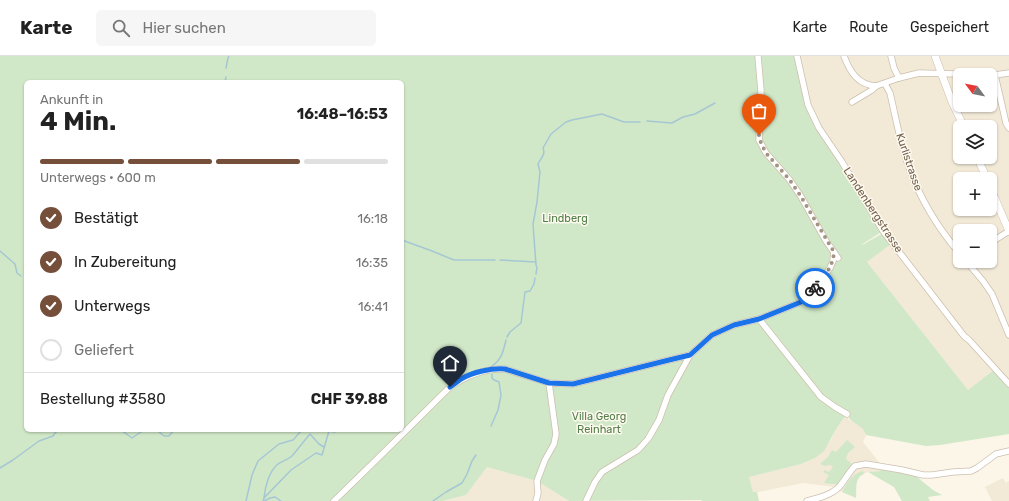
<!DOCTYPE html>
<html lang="de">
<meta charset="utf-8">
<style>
:root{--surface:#fff;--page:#f6f6f6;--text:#222;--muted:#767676;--line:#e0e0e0;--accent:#754f3a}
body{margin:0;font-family:Rubik,sans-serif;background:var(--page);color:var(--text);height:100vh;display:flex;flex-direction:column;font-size:15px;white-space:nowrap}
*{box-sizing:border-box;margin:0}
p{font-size:13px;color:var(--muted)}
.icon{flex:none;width:22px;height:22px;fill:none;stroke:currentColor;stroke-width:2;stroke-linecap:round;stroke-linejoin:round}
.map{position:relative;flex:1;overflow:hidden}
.drawer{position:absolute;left:24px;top:24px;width:380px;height:352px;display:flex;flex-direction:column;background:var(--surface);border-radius:6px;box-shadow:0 1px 3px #0004}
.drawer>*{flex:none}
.needle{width:26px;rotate:302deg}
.buttons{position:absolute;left:953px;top:12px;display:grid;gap:8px}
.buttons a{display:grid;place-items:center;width:44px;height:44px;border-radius:6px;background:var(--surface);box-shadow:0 1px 3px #0004;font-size:20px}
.pin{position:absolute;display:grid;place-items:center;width:34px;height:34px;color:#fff;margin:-41px -17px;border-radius:50% 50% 50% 0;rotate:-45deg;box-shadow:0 0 4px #0007}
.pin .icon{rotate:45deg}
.courier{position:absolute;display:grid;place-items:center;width:40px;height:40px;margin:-20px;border:3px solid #1a73e8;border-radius:50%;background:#fff;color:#222;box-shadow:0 1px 5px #0007}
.summary em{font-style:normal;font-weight:700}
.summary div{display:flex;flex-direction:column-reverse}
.summary{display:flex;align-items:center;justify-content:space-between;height:68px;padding:0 16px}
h1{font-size:26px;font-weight:700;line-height:30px}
.bar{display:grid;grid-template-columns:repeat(4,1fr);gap:6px 4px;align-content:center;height:48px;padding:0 16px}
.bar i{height:5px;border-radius:3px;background:var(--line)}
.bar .on{background:var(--accent)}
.bar p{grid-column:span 4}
.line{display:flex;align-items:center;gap:10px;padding:0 16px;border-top:1px solid var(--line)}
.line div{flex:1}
ol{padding:0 16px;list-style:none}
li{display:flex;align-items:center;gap:12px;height:44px}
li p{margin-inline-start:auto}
li .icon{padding:4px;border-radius:50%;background:var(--accent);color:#fff;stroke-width:4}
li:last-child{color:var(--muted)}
li i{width:22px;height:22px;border:2px solid var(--line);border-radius:50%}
header{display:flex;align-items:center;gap:24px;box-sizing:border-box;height:56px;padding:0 20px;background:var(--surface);border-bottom:1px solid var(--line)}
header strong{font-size:19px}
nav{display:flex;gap:22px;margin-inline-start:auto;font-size:14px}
.search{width:280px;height:36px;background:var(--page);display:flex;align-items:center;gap:10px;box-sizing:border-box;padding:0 14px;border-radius:6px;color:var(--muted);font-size:15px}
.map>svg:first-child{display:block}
.residential{fill:#f2e9d7;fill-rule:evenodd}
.green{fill:#d1e8c8;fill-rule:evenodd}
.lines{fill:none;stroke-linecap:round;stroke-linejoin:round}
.stream{stroke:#a5c7d4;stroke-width:1.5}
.street-casing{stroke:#ccbfaf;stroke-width:7}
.secondary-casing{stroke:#cfc0ad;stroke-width:8}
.street{stroke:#fff;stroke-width:5.5}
.secondary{stroke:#fff;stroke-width:7}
.done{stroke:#a39484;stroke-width:4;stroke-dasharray:0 7.2}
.route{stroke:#1a73e8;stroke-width:5}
.labels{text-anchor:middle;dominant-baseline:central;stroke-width:3;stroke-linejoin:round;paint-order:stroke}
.street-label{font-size:11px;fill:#73604e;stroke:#fefaef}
.park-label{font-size:11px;fill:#537e4a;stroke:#fefaef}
</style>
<header>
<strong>Karte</strong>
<div class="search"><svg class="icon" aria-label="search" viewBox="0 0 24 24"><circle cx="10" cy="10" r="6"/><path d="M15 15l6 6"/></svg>Hier suchen</div>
<nav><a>Karte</a><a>Route</a><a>Gespeichert</a></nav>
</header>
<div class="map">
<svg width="1009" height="445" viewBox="0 0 1009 445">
<rect width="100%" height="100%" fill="#fbf6e8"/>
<!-- residential -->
<g class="residential">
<path d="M797 0H1009V328L995 313 968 334 867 206 892 186 842 106 808 49ZM960 19H990V49H960ZM960 71H990V101H960ZM960 123H990V153H960ZM960 175H990V205H960Z"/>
<polygon points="847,358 848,363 860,370 865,376 866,379 863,386 882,410 880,415 868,416 861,419 848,426 842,436 835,431 803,427 753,437 749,421 801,408 815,402 831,384 838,370"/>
<polygon points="487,411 537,425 569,445 443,445 466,439"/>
<polygon points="1003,422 1006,427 1009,425 1009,445 992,445 985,431"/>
</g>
<!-- green -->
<g class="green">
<path d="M0 0H758V1L763 0H797L808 49 816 67 883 175 861 189 864 188 883 177 891 188 867 206 968 334 995 313 1009 328V378L940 389 926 390 866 379C863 368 850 368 847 358L838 370 824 395 815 402 801 408 749 421 753 436H757L759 445H702L701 444 569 445 537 425 487 411 466 439 443 445H0ZM26 26H402V374H26Z"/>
<polygon points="847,384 855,391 849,396 846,401 847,404 851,407 853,409 849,413 838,428 831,428 824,427 829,419 823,416 825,414 829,416 832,412 833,410 830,409 825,410 820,408 828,401 832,394 836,396"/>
<polygon points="882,410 912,417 933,434 942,439 928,441 930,445 902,445 894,431 868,416 880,415"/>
<path d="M863 415 864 418C854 422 857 433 856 442L842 436C847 426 852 418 863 415Z"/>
</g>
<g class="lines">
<!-- stream -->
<g class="stream">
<polyline points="226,12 228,2 229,0"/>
<polyline points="225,26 226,21"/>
<polyline points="647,65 672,67 683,61 695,58 715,47"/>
<polyline points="402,184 432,195 454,204 495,204"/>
<polyline points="0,195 15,208 17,217 21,220"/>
<polyline points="500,204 536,206"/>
<path d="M536 218 537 211 536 209 533 168 537 146 540 116 538 108C540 103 546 99 543 92L551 78 566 66 572 64 602 58 624 66H640"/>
<polyline points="26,226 26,227"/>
<polyline points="507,281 510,276 521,267 525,236 530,235 534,228 535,222"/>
<path d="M492 310C502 303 503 296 506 284"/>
<polyline points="491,370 498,354 501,339 499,326 494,324 492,322 492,318"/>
<polyline points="121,374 132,382 144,374"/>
<polyline points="146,374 158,375 164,380 169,380 174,374"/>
<polyline points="0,412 13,404 39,385 53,380 55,377 59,374"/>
<path d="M264 442C265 431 269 415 278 408 283 405 287 404 292 400 298 393 304 385 310 378L319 388 324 391"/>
<polyline points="246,445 252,419 258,405 279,388 293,384 302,374"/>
<polyline points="263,445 264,442 291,414 316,397 322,399 329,375 335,376 336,374"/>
<polyline points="264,445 270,442 275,441 281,445"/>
<polyline points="433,445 446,436 462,427 467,418 472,405 476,399"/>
</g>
<defs>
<g id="street">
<polyline points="758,0 761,35 759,84 766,97 789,123 800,139 826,185 838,202"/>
<polyline points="797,0 808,49 819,72 842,106 883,175 964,280 969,284 1009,328"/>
<path d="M844 0C850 16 858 29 876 30"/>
<polyline points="891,0 894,12 899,22"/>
<polyline points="995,19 1006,67 1009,72"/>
<path d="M885 28 890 37C896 62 900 88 909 111 920 143 938 172 960 198"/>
<polyline points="852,46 872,34 876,30 899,22 919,17 995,19 1009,17"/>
<polyline points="990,187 1009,175"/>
<polyline points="966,205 983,225 992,238 1009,279"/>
<polyline points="759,263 821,341 835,351 847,358"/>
<path d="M334 445 371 409 450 331C467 319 485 312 505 313L549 327 573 328 669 304 690 299"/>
<polyline points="536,445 538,437 537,425 545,404 554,388 556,378 549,327"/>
<polyline points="586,445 595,426 602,416 638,394 648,383 659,364 668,339 690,299 712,279 734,269 759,263 801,246 811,239 830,212 833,205 834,196"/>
<path d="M807 445C819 442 831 439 839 431 845 424 849 416 855 410L866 408 902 414 923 419H932L953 416 971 415 977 412 996 398 1009 395"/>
</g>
<g id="secondary">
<polyline points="935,0 952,46 964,71"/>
<polyline points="977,101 987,123"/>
<polyline points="990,131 1009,175"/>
</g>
</defs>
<!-- street casing -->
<use href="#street" class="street-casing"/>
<!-- secondary casing -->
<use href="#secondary" class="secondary-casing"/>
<!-- street -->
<use href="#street" class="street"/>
<!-- secondary -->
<use href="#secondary" class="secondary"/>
</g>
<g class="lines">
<!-- done -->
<path class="done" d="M759 79 761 87 766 97 789 123 800 139 834 196C833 211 824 221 815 232"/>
<!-- route -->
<path class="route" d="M450 331C453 329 457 326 461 323 473 316 491 312 505 313L549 327 573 328 669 304 690 299 712 279 734 269 759 263 801 246 810 238 815 232"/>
</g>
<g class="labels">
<!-- street labels -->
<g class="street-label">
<text transform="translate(909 106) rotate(71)">Kurlistrasse</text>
<text transform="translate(873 154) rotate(57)">Landenbergstrasse</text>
</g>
<!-- park labels -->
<g class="park-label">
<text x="565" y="162">Lindberg</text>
<text x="599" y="360">Villa Georg<tspan x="599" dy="13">Reinhart</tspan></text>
</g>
</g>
</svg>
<div class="buttons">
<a><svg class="needle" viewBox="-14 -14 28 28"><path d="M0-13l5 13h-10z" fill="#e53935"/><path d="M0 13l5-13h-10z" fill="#767676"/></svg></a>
<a><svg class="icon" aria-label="layers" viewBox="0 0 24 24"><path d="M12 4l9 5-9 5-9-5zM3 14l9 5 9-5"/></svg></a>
<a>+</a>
<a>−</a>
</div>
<div class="pin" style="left:759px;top:79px;background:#ea580c"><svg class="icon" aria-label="bag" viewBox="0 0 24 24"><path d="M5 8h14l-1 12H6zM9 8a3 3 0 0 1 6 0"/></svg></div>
<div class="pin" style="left:450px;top:331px;background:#1f2937"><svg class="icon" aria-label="home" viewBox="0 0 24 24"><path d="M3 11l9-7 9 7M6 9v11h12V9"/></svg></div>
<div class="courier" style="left:815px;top:232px"><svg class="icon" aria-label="bike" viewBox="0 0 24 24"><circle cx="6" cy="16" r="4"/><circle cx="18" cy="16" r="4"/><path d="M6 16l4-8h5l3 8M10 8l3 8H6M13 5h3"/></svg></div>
<section class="drawer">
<div class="summary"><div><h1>4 Min.</h1><p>Ankunft in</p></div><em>16:48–16:53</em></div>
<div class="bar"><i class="on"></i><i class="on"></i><i class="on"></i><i></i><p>Unterwegs · 600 m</p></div>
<ol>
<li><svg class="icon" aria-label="check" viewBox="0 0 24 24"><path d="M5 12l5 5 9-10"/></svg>Bestätigt<p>16:18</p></li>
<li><svg class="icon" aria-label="check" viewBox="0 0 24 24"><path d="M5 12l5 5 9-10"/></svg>In Zubereitung<p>16:35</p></li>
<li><svg class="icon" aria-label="check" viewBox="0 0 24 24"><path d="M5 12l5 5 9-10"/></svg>Unterwegs<p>16:41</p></li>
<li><i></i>Geliefert</li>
</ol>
<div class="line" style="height:52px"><div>Bestellung #3580</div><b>CHF 39.88</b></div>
</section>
</div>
